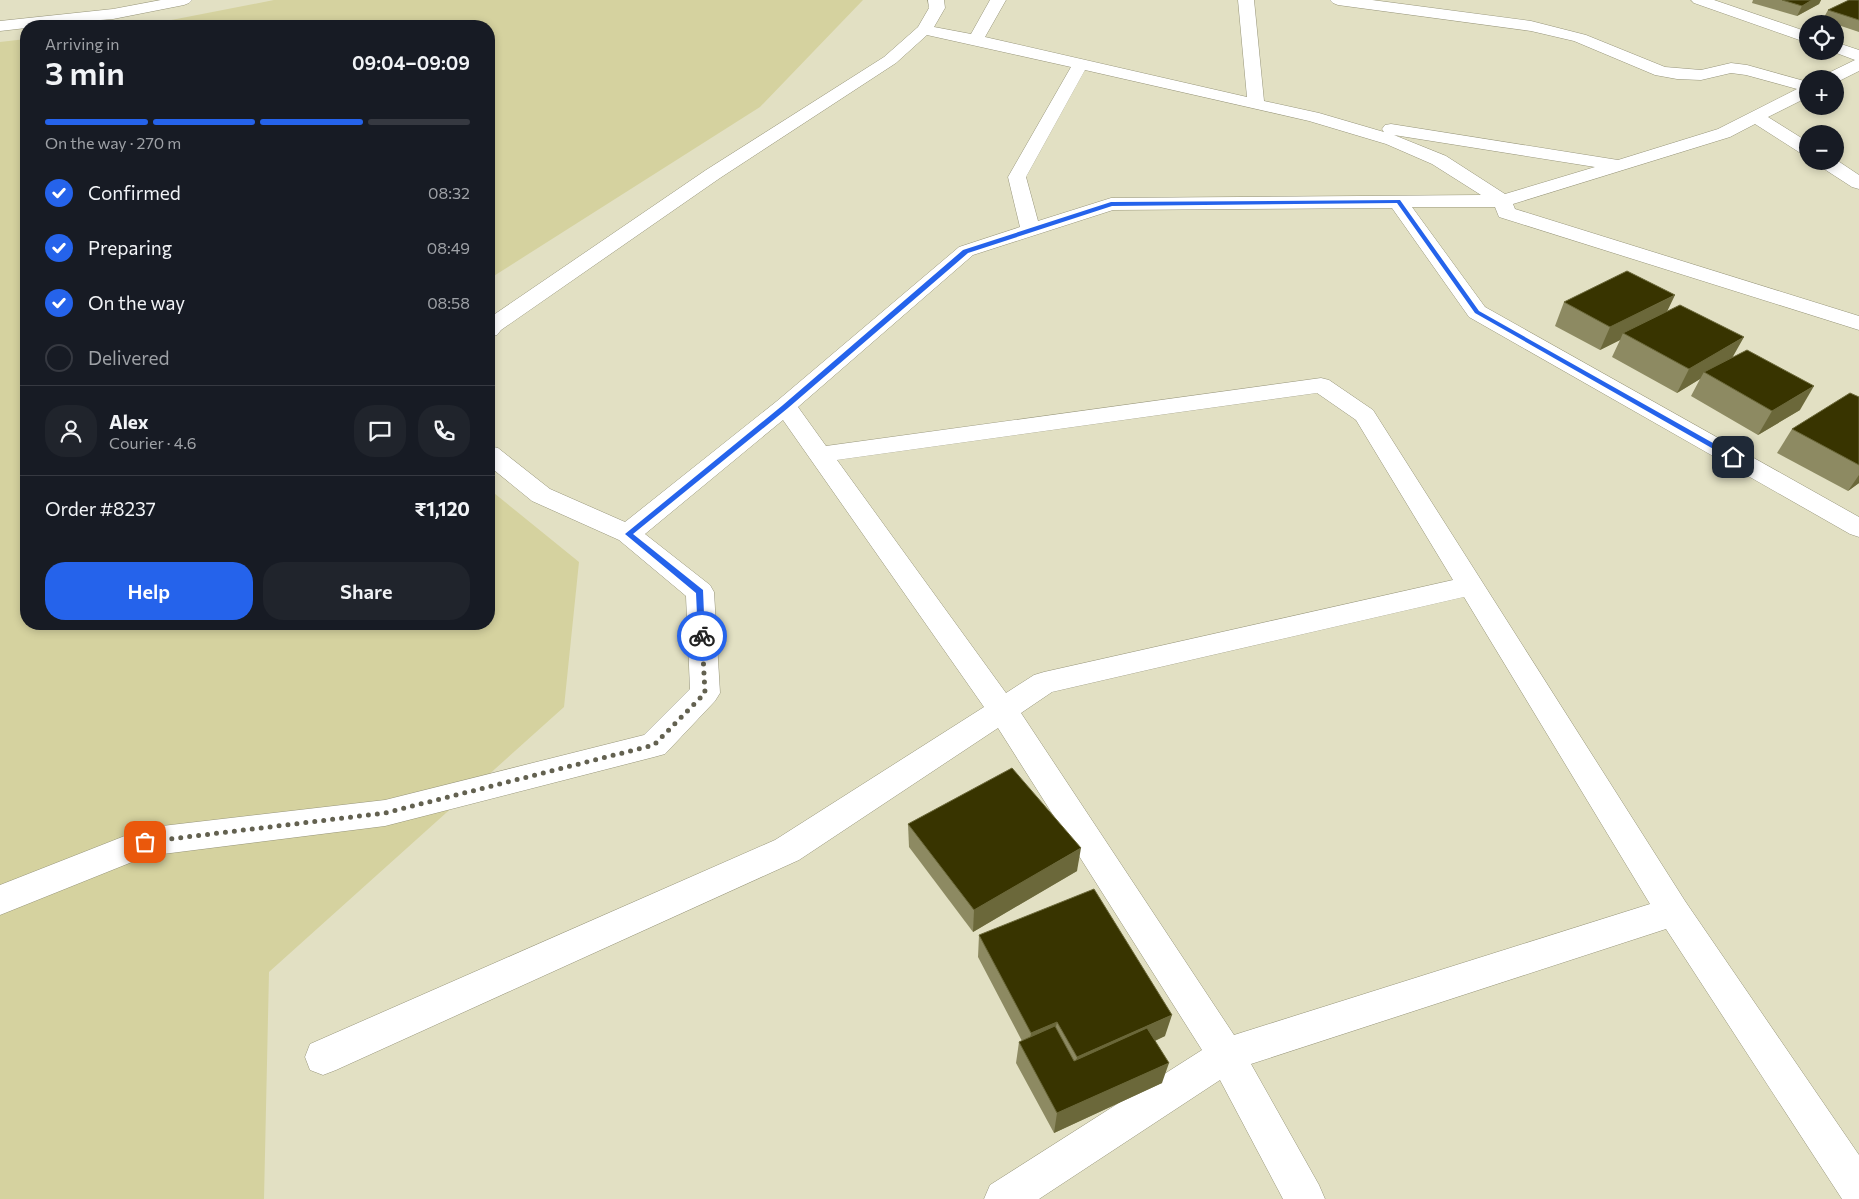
<!DOCTYPE html>
<meta charset="utf-8">
<style>
:root{--surface:#171b24;--page:#20242c;--text:#f1f3f6;--muted:#9ea1a6;--line:#363941;--accent:#2563eb}
body{margin:0;font-family:Commissioner,sans-serif;background:var(--page);color:var(--text);height:100vh;display:flex;flex-direction:column;font-size:19px;white-space:nowrap}
*{box-sizing:border-box;margin:0}
p{font-size:16px;color:var(--muted)}
.icon{flex:none;width:28px;height:28px;fill:none;stroke:currentColor;stroke-width:2;stroke-linecap:round;stroke-linejoin:round}
.map{position:relative;flex:1;overflow:hidden}
.drawer{position:absolute;left:20px;top:20px;width:475px;height:610px;display:flex;flex-direction:column;background:var(--surface);border-radius:20px;box-shadow:0 2px 8px #0003}
.drawer>*{flex:none}
.buttons{position:absolute;left:1799px;top:15px;display:grid;gap:10px}
.buttons a{display:grid;place-items:center;width:45px;height:45px;border-radius:50%;background:var(--surface);box-shadow:0 2px 8px #0003;font-size:25px}
.pin{position:absolute;display:grid;place-items:center;width:42px;height:42px;color:#fff;margin:-21px;border-radius:10px;box-shadow:0 2px 8px #0006}
.courier{position:absolute;display:grid;place-items:center;width:50px;height:50px;margin:-25px;border:4px solid #2563eb;border-radius:50%;background:#fff;color:#222;box-shadow:0 1px 6px #0007}
.head em{font-style:normal;font-weight:600}
.head div{display:flex;flex-direction:column-reverse}
.head{display:flex;align-items:center;justify-content:space-between;height:85px;padding:0 25px}
h1{font-size:32px;font-weight:600;line-height:38px}
.bar{display:grid;grid-template-columns:repeat(4,1fr);gap:8px 5px;align-content:center;height:60px;padding:0 25px}
.bar i{height:6px;border-radius:4px;background:var(--line)}
.bar .on{background:var(--accent)}
.bar p{grid-column:span 4}
.line{display:flex;align-items:center;gap:12px;padding:0 25px;border-top:1px solid var(--line)}
.line div{flex:1}
.round{display:grid;place-items:center;flex:none;width:52px;height:52px;border-radius:20px;background:var(--page)}
ol{padding:0 25px;list-style:none}
li{display:flex;align-items:center;gap:15px;height:55px}
li p{margin-inline-start:auto}
li .icon{padding:5px;border-radius:50%;background:var(--accent);color:#fff;stroke-width:4}
li:last-child{color:var(--muted)}
li i{width:28px;height:28px;border:2px solid var(--line);border-radius:50%}
.cta{display:flex;gap:10px;margin-top:auto;padding:10px 25px}
.cta a{flex:1;height:58px;border-radius:20px;background:var(--accent);color:#fff;font-size:20px;font-weight:600;line-height:58px;text-align:center}
.cta a+a{background:var(--page);color:var(--text)}
.map>svg:first-child{display:block}
.green{fill:#d5d29f}
.lines{fill:none;stroke-linecap:round;stroke-linejoin:round}
.minor-casing{stroke:#97957a;stroke-width:1}
.minor{fill:#fff;fill-rule:evenodd}
.wall{fill:#8d8a62}
.shaded-wall{fill:#6b683a}
.building{fill:#383400;stroke:#6b683a}
.route{fill:#2563eb}
.done{stroke:#636150;stroke-width:5;stroke-dasharray:0 9}
</style>
<div class="map">
<svg width="1859" height="1199" viewBox="0 0 1859 1199">
<rect width="100%" height="100%" fill="#e2e0c3"/>
<!-- green -->
<g class="green">
<polygon points="274,0 863,0 760,107 489,279 489,26 132,26 156,23"/>
<polygon points="26,39 26,624 489,624 489,489 579,562 564,707 269,972 264,1199 0,1199 0,42"/>
</g>
<g class="lines">
<defs>
<g id="minor">
<polygon points="161,0 192,0 189,3 184,5 113,19 26,26 26,28 0,31 0,21 113,9"/>
<path d="M928 0H944L945 8 934 27 971 34 990 0H1006L985 37 1247 97 1238 0H1254L1264 101 1319 113 1384 132 1382 129 1385 125 1391 124 1618 160 1718 129 1797 89 1746 75 1731 73 1701 80 1677 79 1655 75 1574 41 1531 31 1338 5 1333 3 1330 0H1372L1531 21 1586 35 1665 67 1701 70 1731 63 1747 65 1808 82V97L1768 117 1808 142V155L1802 154 1755 124 1730 137 1513 204 1515 209 1859 316V330L1499 217 1495 207H1412L1485 307 1859 517V537L1850 534 1469 317 1392 208 1113 210 973 255 798 407 826 446 1321 378 1329 380 1373 410 1685 901 1859 1155V1199H1842L1666 929 1251 1064 1319 1185 1325 1199H1283L1220 1080 1039 1199H984L990 1185 1202 1050 998 728 799 860 336 1070 323 1075 310 1070 305 1057 310 1044 775 840 984 707 783 420 645 534 710 585 714 592 720 693 715 701 665 754 654 757 385 826 147 856 0 915V885L145 828 385 800 644 735 690 689 686 596 619 540 532 501 489 466V446L498 448 550 489 625 522 777 401 959 247 1020 227 1008 177 1071 67 927 35 896 63 720 178 501 330 497 335 489 337V318L706 170 884 57 918 27 929 8ZM1085 70 1309 121 1386 144 1432 164 1481 195 1111 198 1038 221 1026 177ZM1394 135 1595 167 1505 194 1446 156ZM1317 393 1356 420 1453 580 1044 672 1034 675 1006 693 837 460ZM1464 597 1650 904 1234 1035 1021 713 1052 692Z"/>
<polygon points="1691,0 1714,0 1808,32 1808,43 1694,3"/>
<polygon points="1835,42 1859,50 1859,71 1835,83 1835,79 1822,79 1824,75 1855,60 1831,51 1835,51"/>
<polygon points="1835,159 1859,175 1859,189 1852,187 1818,165 1816,161 1835,161"/>
</g>
</defs>
<!-- minor casing -->
<use href="#minor" class="minor-casing"/>
<!-- minor -->
<use href="#minor" class="minor"/>
</g>
<!-- wall -->
<g class="wall">
<polygon points="1753,0 1821,0 1819,4 1797,16 1752,3"/>
<polygon points="1849,0 1859,0 1859,32 1835,24 1822,21 1828,10"/>
<polygon points="1564,302 1667,312 1732,357 1800,410 1758,435 1691,396 1700,379 1677,393 1612,357 1620,340 1600,350 1555,326"/>
<polygon points="1859,397 1859,483 1848,491 1777,453 1792,429"/>
<polygon points="908,824 1077,871 973,932 909,847"/>
<polygon points="979,935 1165,1036 1155,1041 1162,1083 1054,1133 1016,1063 1019,1042 1022,1041 978,957"/>
</g>
<!-- shaded-wall -->
<g class="shaded-wall">
<polygon points="1812,0 1821,0 1819,4 1797,16 1802,6"/>
<polygon points="1675,295 1664,318 1623,333 1620,340 1600,350 1610,327"/>
<polygon points="1744,337 1731,360 1704,372 1700,379 1677,393 1689,369"/>
<polygon points="1814,386 1800,410 1758,435 1772,411"/>
<polygon points="1859,475 1859,483 1848,491"/>
<polygon points="1081,848 1077,871 973,932 974,910"/>
<polygon points="1172,1015 1165,1036 1073,1078 1077,1057"/>
<polygon points="1057,1022 1053,1042 1028,1054 1031,1033"/>
<polygon points="1169,1063 1162,1083 1054,1133 1057,1113"/>
</g>
<!-- building -->
<g class="building">
<polygon points="1782,0 1812,0 1802,6"/>
<polygon points="1849,0 1859,0 1859,20 1828,10"/>
<polygon points="1627,271 1675,295 1610,327 1564,302"/>
<polygon points="1680,305 1744,337 1689,369 1623,333"/>
<polygon points="1747,350 1814,386 1772,411 1704,372"/>
<polygon points="1850,393 1859,397 1859,465 1792,429"/>
<polygon points="1012,768 1081,848 974,910 908,824"/>
<polygon points="1094,889 1172,1015 1077,1057 1057,1022 1031,1033 979,935"/>
<polygon points="1055,1026 1074,1061 1147,1028 1169,1063 1057,1113 1019,1042"/>
</g>
<!-- route -->
<polygon class="route" points="1400,200 1479,311 1736,456 1736,459 1731,459 1475,313 1397,203 1112,206 968,253 788,408 633,534 703,590 705,638 699,638 698,636 696,593 625,534 783,405 963,250 1111,202"/>
<g class="lines">
<!-- done -->
<polyline class="done" points="145,842 385,813 654,745 705,693 702,636"/>
</g>
</svg>
<div class="buttons">
<a><svg class="icon" aria-label="locate" viewBox="0 0 24 24"><circle cx="12" cy="12" r="6"/><path d="M12 2v4M12 18v4M2 12h4M18 12h4"/></svg></a>
<a>+</a>
<a>−</a>
</div>
<div class="pin" style="left:145px;top:842px;background:#ea580c"><svg class="icon" aria-label="bag" viewBox="0 0 24 24"><path d="M5 8h14l-1 12H6zM9 8a3 3 0 0 1 6 0"/></svg></div>
<div class="pin" style="left:1733px;top:457px;background:#1f2937"><svg class="icon" aria-label="home" viewBox="0 0 24 24"><path d="M3 11l9-7 9 7M6 9v11h12V9"/></svg></div>
<div class="courier" style="left:702px;top:636px"><svg class="icon" aria-label="bike" viewBox="0 0 24 24"><circle cx="6" cy="16" r="4"/><circle cx="18" cy="16" r="4"/><path d="M6 16l4-8h5l3 8M10 8l3 8H6M13 5h3"/></svg></div>
<section class="drawer">
<div class="head"><div><h1>3 min</h1><p>Arriving in</p></div><em>09:04–09:09</em></div>
<div class="bar"><i class="on"></i><i class="on"></i><i class="on"></i><i></i><p>On the way · 270 m</p></div>
<ol>
<li><svg class="icon" aria-label="check" viewBox="0 0 24 24"><path d="M5 12l5 5 9-10"/></svg>Confirmed<p>08:32</p></li>
<li><svg class="icon" aria-label="check" viewBox="0 0 24 24"><path d="M5 12l5 5 9-10"/></svg>Preparing<p>08:49</p></li>
<li><svg class="icon" aria-label="check" viewBox="0 0 24 24"><path d="M5 12l5 5 9-10"/></svg>On the way<p>08:58</p></li>
<li><i></i>Delivered</li>
</ol>
<div class="line" style="height:90px"><a class="round"><svg class="icon" aria-label="person" viewBox="0 0 24 24"><circle cx="12" cy="8" r="4"/><path d="M4 21q1-7 8-7t8 7"/></svg></a><div><b>Alex</b><p>Courier · 4.6</p></div><a class="round"><svg class="icon" aria-label="chat" viewBox="0 0 24 24"><path d="M4 5h16v11H9l-5 4z"/></svg></a><a class="round"><svg class="icon" aria-label="phone" viewBox="0 0 24 24"><path d="M5 4h4l2 5-3 2q2 4 5 5l2-3 5 2v4C11 20 4 13 5 4z"/></svg></a></div>
<div class="line" style="height:65px"><div>Order #8237</div><b>₹1,120</b></div>
<div class="cta"><a>Help</a><a>Share</a></div>
</section>
</div>
